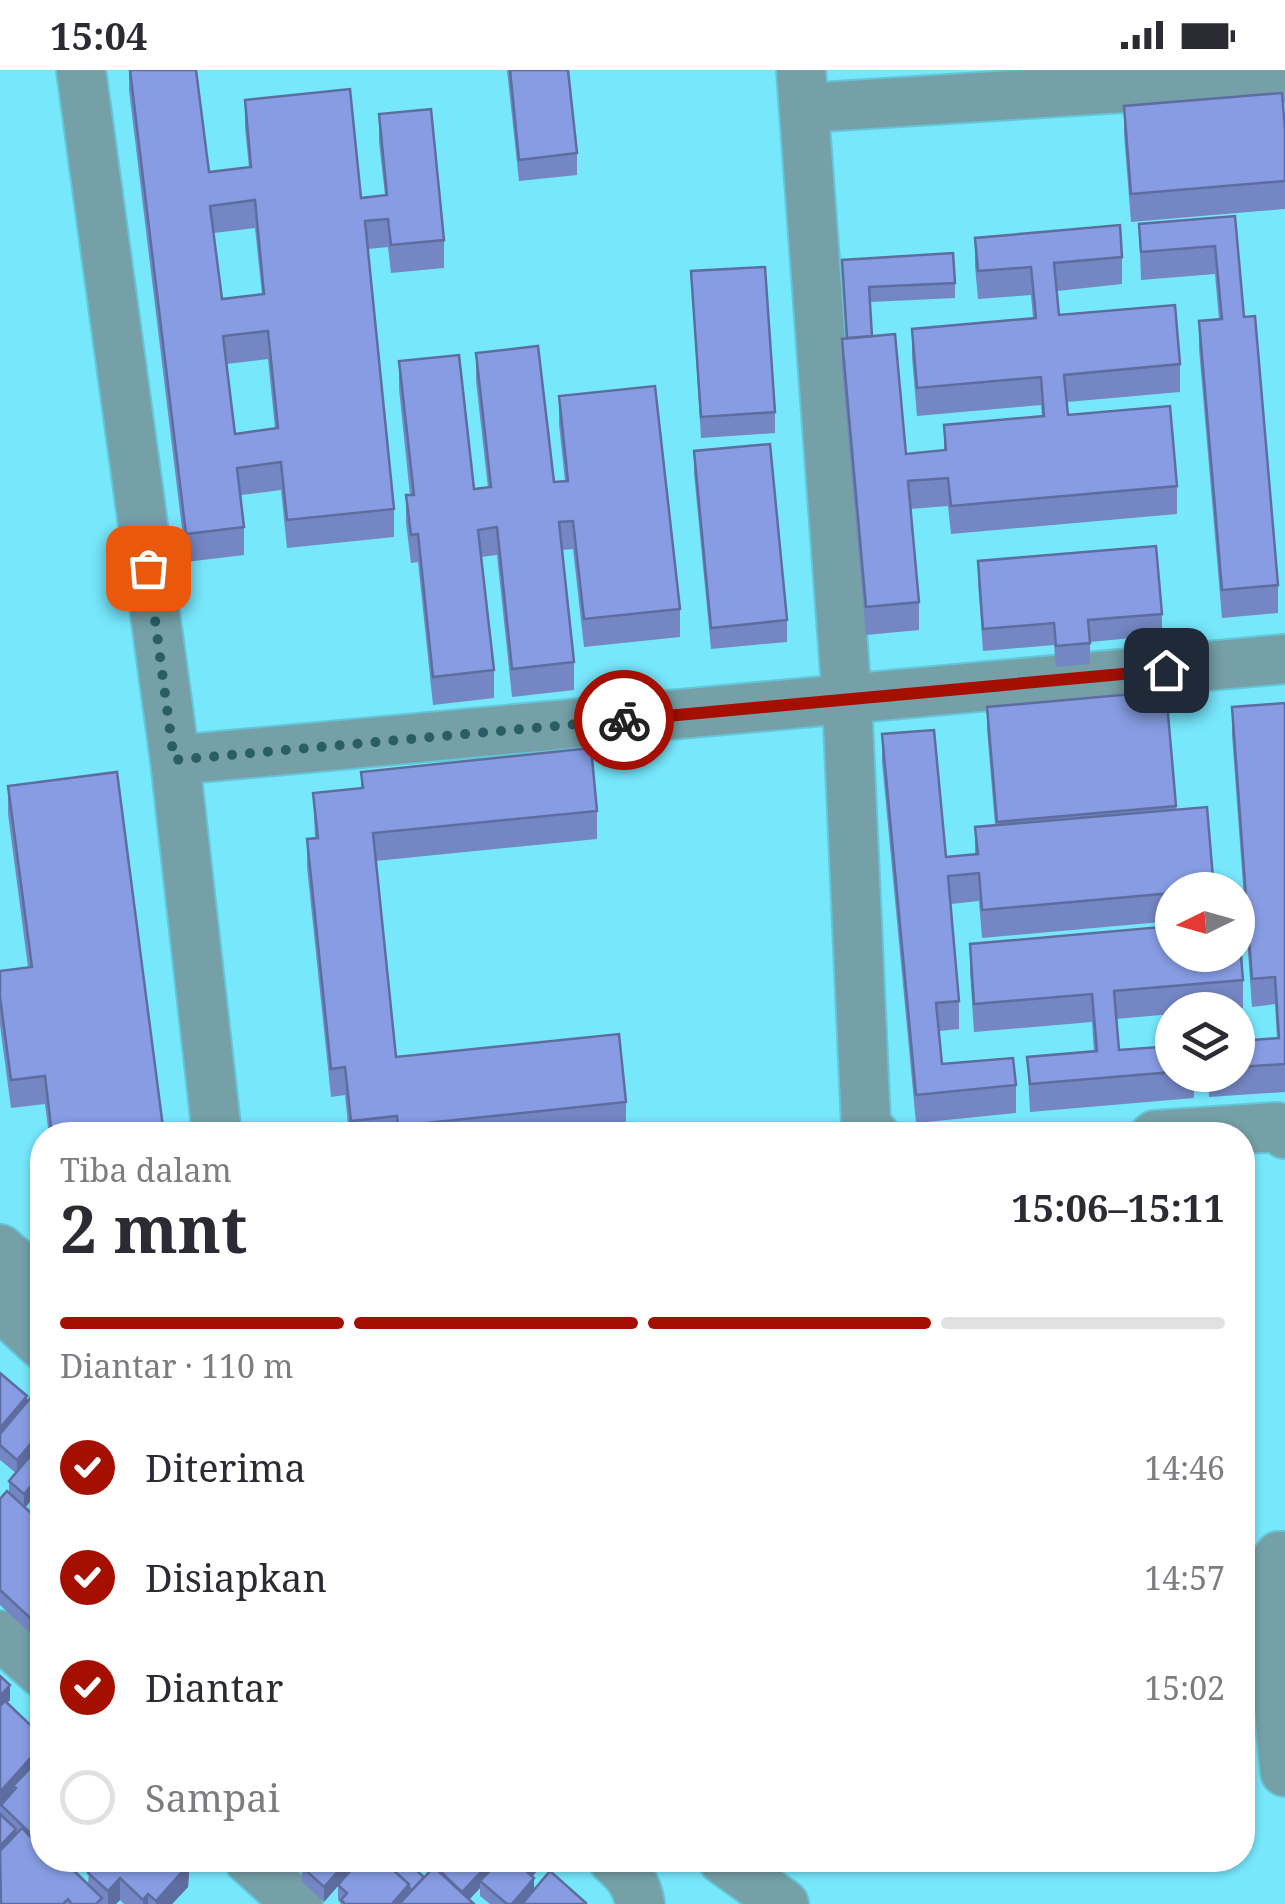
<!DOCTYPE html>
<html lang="id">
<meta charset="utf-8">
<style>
:root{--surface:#fff;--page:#f7f7f7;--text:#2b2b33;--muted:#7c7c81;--line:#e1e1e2;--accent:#a40f00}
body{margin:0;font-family:"Noto Serif",serif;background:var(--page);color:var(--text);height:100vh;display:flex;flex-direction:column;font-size:38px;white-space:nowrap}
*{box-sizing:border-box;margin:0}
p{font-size:32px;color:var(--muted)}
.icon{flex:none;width:55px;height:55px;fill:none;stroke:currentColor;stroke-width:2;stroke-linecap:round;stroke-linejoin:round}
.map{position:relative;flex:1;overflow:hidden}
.side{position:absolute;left:30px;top:1052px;width:1225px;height:750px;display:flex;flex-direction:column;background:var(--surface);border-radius:40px;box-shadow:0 2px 8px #0004}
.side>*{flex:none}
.needle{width:65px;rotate:265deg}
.controls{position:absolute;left:1155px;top:802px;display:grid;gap:20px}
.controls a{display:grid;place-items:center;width:100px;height:100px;border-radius:50%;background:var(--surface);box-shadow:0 2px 8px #0004;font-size:50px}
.pin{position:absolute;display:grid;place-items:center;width:85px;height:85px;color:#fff;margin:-42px;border-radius:20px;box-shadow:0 5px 15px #0006}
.courier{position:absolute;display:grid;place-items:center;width:100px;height:100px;margin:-50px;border:8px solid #a40f00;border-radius:50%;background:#fff;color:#222;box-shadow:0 2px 12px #0007}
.summary em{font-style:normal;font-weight:700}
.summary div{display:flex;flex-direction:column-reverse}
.summary{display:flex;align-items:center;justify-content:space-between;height:170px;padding:0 30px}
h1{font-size:65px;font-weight:700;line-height:75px}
.bar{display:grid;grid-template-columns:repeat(4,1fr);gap:15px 10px;align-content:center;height:120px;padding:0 30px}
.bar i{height:12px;border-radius:8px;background:var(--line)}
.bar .active{background:var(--accent)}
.bar p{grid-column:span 4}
ol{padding:0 30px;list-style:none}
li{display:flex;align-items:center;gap:30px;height:110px}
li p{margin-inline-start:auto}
li .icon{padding:10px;border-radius:50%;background:var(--accent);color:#fff;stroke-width:4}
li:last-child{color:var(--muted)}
li i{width:55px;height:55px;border:5px solid var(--line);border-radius:50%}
.status{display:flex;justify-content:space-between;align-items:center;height:70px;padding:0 50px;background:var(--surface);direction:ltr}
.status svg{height:28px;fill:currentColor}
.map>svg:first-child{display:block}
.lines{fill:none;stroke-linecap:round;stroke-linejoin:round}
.minor-casing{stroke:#64c5d7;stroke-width:52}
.minor{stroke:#75a0a8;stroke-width:48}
.wall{fill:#7486c3;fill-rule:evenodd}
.shaded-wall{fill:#5e6d9f}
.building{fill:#879ce3;stroke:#5e6d9f;stroke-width:2.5;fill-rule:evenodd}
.done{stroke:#2a5d66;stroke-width:10;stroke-dasharray:0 18}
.route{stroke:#a40f00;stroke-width:12}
</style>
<div class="status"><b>15:04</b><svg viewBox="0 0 49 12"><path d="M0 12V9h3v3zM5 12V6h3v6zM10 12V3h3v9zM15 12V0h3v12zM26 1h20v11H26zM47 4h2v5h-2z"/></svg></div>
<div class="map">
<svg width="1285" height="1834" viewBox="0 0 1285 1834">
<rect width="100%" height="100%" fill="#77e7fc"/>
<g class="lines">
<defs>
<g id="minor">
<polyline points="81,0 175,690 217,1065"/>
<polyline points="801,0 847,630 866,1055 875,1065"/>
<polyline points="804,38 1285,8"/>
<polyline points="175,690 1285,589"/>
<polyline points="1155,1065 1277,1057 1285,1064"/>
<polyline points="0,1179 42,1216"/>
<polyline points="0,1236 42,1275"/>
<polyline points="1285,1486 1279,1486 1266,1505 1285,1702"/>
<polyline points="0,1565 42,1603"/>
<polyline points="249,1790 298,1834"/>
<path d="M613 1790C628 1803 637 1814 640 1834"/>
<polyline points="723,1790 784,1834"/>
</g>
</defs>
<!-- minor casing -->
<use href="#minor" class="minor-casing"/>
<!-- minor -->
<use href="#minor" class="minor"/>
</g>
<!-- wall -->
<g class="wall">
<path d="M129 0H196L209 102 249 97 245 58V30L361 128 385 125 379 72V44L444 170V198L391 203 388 177 368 179 394 439V467L287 478 281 420 241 425 244 457V485L186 492 129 20ZM255 158 262 224 222 229 214 163ZM268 289 275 358 235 364 227 294Z"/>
<polygon points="507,0 568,0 577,83 577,105 519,111"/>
<polygon points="1124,36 1285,60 1285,139 1131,152 1124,64"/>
<polygon points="1235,146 1244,247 1278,515 1278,543 1222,548 1199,279 1199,251 1219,250 1215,204 1141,210 1139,154"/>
<polygon points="975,168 1122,187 1122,214 1057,221 1059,245 1180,294 1180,322 1067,332 1068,345 1177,416 1177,444 951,464 948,436 910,439 919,532 919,560 866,565 842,297 842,269 846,268 842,190 955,213 955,228 870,232 872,266 906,384 944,380 944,355 1042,346 1041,335 917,346 912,287 912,259 1033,248 1031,225 978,229 975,196"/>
<polygon points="691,201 775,342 775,363 701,368"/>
<polygon points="476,283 554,412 565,411 559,354 559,326 680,539 680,567 584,577 573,479 562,480 574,592 574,620 512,627 497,485 481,487 494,600 494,628 433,635 418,492 411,493 406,453 406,425 410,425 399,319 399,291 474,419 488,418 476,311"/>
<polygon points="694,381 787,550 787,572 711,579 694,403"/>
<polygon points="978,491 1162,544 1162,565 1090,572 1090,594 1056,597 1054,575 983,581 978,512"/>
<polygon points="1166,621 1176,740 1172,851 982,868 979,831 951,834 959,931 959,959 939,961 942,994 1016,1015 1016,1043 916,1053 882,692 882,664 946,787 975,784 975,757 995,755 987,659 987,637"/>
<polygon points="1285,633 1285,1022 1209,1027 1208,1005 1238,1005 1238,971 1277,968 1275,934 1252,937 1232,665 1232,637"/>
<polygon points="361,702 597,741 597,769 375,791 396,987 626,1032 626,1060 579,1065 349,1065 345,1025 331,1027 307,797 307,769 315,768 313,723 361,718"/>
<polygon points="8,716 164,1065 49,1065 45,1034 11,1038 0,955 0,901 28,897 8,744"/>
<polygon points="970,874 1243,910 1243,938 1218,940 1172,940 1172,944 1116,949 1119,980 1172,976 1172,1005 1194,1005 1194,1028 1030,1042 1027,987 1094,982 1092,952 974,962 970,902"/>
<polygon points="0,1303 27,1333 42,1335 42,1428 37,1423 25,1437 42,1453 42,1574 0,1535 0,1429 9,1422 9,1411 16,1403 0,1390"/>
<polygon points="0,1606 10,1630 7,1633 35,1772 88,1815 89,1801 78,1790 190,1790 188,1817 172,1834 124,1834 120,1830 116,1834 0,1834"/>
<polygon points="295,1790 405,1790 424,1807 440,1802 448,1793 445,1790 537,1790 537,1801 532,1807 534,1820 586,1834 490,1834 480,1826 480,1818 469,1830 474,1834 341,1834 338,1830 338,1815 324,1832 302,1812 302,1797"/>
</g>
<!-- shaded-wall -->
<g class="shaded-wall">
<polygon points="27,1326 27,1341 0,1373 0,1358"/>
<polygon points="42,1360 42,1375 17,1405 17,1390"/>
<polygon points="37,1409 37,1423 24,1439 24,1424"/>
<polygon points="10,1615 10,1630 0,1641 0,1626"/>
<polygon points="42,1675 42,1690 13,1716 13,1722 0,1736 0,1722"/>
<polygon points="42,1749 42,1764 30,1778 30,1763"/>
<polygon points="16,1759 16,1774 0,1790 0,1776"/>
<polygon points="90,1790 102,1790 90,1802"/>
<polygon points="181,1790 190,1790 188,1817 172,1834 156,1834 156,1831"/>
<polygon points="348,1790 361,1790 324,1832 324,1817"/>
<polygon points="492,1790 506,1790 480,1811 480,1818 465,1834 462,1822"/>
<polygon points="534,1790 537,1790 537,1801 525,1815 525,1800"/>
<polygon points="120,1808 120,1830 116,1834 108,1834 108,1821"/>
<polygon points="534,1808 534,1823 524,1834 512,1834"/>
<polygon points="409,1814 409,1828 404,1834 392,1834"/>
<polygon points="148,1824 148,1834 143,1834 143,1830"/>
</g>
<!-- building -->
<g class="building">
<path d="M130 0H196L209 102 251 97 245 30 350 19 361 128 387 125 379 44 431 39 444 170 391 175 388 149 365 151 394 439 287 450 281 392 237 398 244 457 186 464ZM255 130 264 224 222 229 210 136ZM268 261 278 358 235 364 223 266Z"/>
<polygon points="510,0 568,0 577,83 519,90"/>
<polygon points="1282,23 1285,60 1285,111 1131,124 1124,36"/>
<polygon points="1235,146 1244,247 1255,246 1278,515 1222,520 1199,251 1222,249 1215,176 1141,182 1139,154"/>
<polygon points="1120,155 1122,187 1054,193 1059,245 1175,235 1180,294 1064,305 1068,345 1170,336 1177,416 951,436 948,408 908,411 919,532 866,537 842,269 895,264 906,384 946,380 944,355 1044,346 1041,307 917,318 912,259 1036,248 1031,197 978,201 975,168"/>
<polygon points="953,183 955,213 869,217 872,266 847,268 842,190"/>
<polygon points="765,197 775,342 701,347 691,201"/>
<polygon points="538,276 554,412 568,411 559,326 655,316 680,539 584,549 573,451 559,452 574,592 512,599 497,457 478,460 494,600 433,607 418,464 411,465 406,425 414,425 399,291 459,285 474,419 491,417 476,283"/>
<polygon points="770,374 787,550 711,558 694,381"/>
<polygon points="1156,476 1162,544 1088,550 1090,573 1056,576 1054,553 983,559 978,491"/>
<polygon points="1166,621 1176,736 997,752 987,637"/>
<polygon points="1285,633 1285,994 1238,997 1238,971 1279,968 1275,907 1252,909 1232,637"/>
<polygon points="934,660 946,787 978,784 975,757 1207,737 1214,820 1172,820 1172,823 982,840 979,803 948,806 959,931 936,933 942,994 1013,988 1016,1015 916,1025 882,664"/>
<polygon points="591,678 597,741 373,763 396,987 619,964 626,1032 398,1056 397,1046 351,1051 345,997 331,999 307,769 318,768 313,723 363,718 361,702"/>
<polygon points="117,702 164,1065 52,1065 45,1006 11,1010 0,927 0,901 32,897 8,716"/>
<polygon points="1238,850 1243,910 1114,921 1119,980 1172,976 1172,1002 1030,1014 1027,987 1097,981 1092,924 974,934 970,874 1172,856 1172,885 1238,885"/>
<polygon points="0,1303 27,1326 0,1358"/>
<polygon points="32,1326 42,1335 42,1360 17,1390 0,1375 0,1364"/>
<polygon points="42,1372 42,1413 37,1409 24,1424 9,1411"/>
<polygon points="7,1421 42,1453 42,1559 0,1520 0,1429"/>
<polygon points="0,1606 10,1615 0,1626"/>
<polygon points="5,1631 42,1666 42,1675 0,1722 0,1636"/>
<polygon points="42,1686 42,1749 30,1763 1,1735 16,1718 13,1716"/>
<polygon points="0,1744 16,1759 0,1776"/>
<polygon points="22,1758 42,1779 42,1790 63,1790 102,1828 96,1834 72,1834 68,1829 63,1834 1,1834 0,1781"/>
<polygon points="99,1790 183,1790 188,1795 156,1831 148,1824 143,1830 120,1808 108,1821 88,1803"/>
<polygon points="308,1790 348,1790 324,1817 302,1797"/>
<polygon points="360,1790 382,1790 409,1814 392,1834 345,1834 341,1830 347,1823 338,1815"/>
<polygon points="382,1790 405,1790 424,1807 412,1820 409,1818 409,1814"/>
<polygon points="450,1790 492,1790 462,1822 440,1801"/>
<polygon points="500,1790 534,1790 525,1800 534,1808 512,1834 507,1834 480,1811"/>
<polygon points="434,1797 474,1834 399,1834"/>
<polygon points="550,1801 586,1833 586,1834 522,1834"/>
</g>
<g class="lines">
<!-- done -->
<polyline class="done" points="148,498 174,690 624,650"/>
<!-- route -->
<polyline class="route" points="624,650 1166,600"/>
</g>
</svg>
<div class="controls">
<a><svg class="needle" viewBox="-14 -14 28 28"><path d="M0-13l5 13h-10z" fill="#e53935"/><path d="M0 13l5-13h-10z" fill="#7c7c81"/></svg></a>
<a><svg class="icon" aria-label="layers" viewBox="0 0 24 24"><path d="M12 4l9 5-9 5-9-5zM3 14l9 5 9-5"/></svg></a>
</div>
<div class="pin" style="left:148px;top:498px;background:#ea580c"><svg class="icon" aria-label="bag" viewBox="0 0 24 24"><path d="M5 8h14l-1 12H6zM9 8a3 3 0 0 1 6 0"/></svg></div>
<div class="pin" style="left:1166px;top:600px;background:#1f2937"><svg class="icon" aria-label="home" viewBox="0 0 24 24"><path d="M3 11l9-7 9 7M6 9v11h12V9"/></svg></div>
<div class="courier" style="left:624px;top:650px"><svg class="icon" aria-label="bike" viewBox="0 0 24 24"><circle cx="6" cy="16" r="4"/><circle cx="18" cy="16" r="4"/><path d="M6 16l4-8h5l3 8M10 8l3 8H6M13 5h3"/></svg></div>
<section class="side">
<div class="summary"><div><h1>2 mnt</h1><p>Tiba dalam</p></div><em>15:06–15:11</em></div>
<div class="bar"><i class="active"></i><i class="active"></i><i class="active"></i><i></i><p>Diantar · 110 m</p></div>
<ol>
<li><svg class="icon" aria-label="check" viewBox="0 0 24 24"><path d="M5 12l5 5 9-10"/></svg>Diterima<p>14:46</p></li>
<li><svg class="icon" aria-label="check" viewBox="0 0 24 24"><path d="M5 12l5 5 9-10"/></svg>Disiapkan<p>14:57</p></li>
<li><svg class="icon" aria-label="check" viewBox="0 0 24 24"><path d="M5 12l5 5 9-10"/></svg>Diantar<p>15:02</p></li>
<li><i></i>Sampai</li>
</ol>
</section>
</div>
